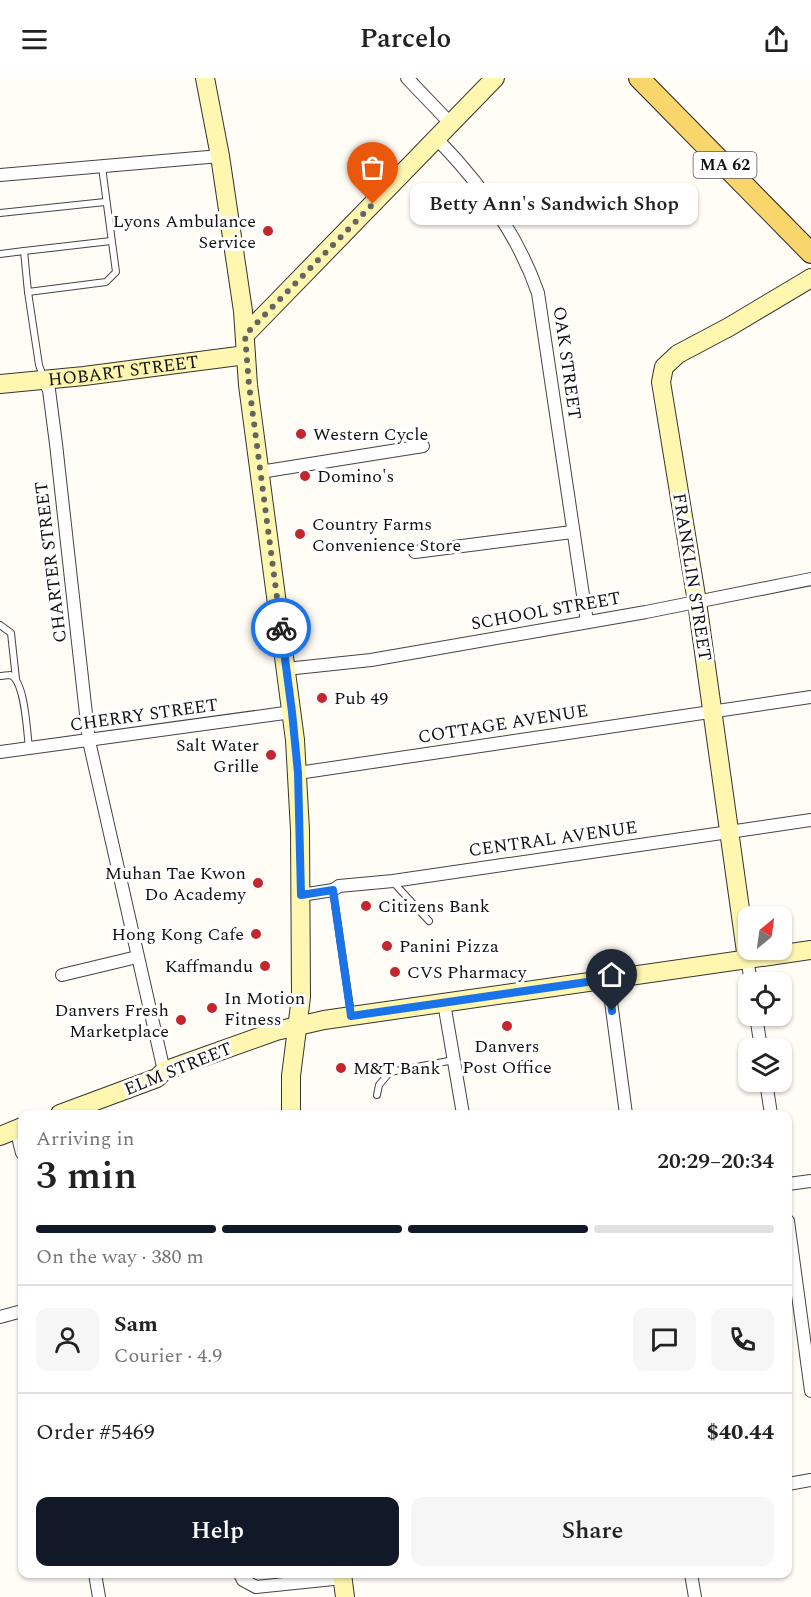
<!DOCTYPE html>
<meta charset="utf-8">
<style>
:root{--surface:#fff;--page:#f6f6f6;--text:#222;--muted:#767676;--line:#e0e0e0;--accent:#111827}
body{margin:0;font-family:Spectral,serif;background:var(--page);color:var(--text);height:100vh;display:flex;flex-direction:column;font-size:22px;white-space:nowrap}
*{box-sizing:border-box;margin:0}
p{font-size:20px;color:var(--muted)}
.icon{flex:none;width:33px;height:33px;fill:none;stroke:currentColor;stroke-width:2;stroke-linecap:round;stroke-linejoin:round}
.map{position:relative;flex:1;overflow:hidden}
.panel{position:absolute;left:18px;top:1032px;width:774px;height:468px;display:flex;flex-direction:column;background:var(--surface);border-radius:12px;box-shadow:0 2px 4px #0004}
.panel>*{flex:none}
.needle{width:39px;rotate:29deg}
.controls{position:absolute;left:738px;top:828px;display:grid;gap:12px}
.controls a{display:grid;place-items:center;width:54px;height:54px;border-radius:12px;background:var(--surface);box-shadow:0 2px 4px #0004;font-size:30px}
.pin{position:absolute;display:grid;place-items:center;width:51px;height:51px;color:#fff;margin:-62px -26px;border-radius:50% 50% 50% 0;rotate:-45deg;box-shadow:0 0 6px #0007}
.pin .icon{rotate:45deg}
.courier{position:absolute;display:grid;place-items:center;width:60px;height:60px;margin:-30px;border:4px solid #1a73e8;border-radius:50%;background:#fff;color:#222;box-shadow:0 2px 8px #0007}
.bubble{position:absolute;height:42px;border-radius:12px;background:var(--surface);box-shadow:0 2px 4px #0004;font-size:20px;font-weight:600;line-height:42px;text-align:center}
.head em{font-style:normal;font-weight:600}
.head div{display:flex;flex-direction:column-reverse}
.head{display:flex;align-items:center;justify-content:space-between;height:102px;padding:0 18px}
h1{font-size:39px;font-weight:600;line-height:45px}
.bar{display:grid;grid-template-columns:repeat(4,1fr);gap:9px 6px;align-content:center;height:72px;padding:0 18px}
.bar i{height:8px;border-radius:4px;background:var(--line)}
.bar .selected{background:var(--accent)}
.bar p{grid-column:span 4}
.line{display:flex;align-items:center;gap:15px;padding:0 18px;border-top:2px solid var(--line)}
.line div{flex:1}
.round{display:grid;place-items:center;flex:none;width:63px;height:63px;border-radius:12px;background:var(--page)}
.primary-button{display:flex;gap:12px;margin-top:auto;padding:12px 18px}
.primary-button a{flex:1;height:69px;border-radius:12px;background:var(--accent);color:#fff;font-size:24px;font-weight:600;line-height:69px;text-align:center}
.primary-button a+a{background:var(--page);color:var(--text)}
header{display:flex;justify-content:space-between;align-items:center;height:78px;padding:0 18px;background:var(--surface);font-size:27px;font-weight:600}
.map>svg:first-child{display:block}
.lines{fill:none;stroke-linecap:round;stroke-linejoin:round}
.lane-casing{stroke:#444;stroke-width:8}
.street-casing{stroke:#444;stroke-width:14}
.secondary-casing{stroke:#333;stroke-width:20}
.primary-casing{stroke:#222;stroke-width:22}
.lane{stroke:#fff;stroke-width:6}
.street{stroke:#fff;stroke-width:12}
.secondary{stroke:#fff6b0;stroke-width:18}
.primary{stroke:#f9d66b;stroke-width:20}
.done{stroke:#646461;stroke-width:6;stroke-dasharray:0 10.8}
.route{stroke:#1a73e8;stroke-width:8}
.poi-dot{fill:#c4262e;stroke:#fff;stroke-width:2}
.labels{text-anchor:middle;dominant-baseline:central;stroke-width:6;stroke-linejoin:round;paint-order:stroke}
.shield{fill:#fff;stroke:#585858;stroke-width:1.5}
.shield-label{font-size:16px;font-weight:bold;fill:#111}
.poi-label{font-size:18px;fill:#111;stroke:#fff;text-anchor:start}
.street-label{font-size:18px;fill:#111;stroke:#fff}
</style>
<header><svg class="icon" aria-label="menu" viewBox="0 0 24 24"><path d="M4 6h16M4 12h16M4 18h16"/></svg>Parcelo<svg class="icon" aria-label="share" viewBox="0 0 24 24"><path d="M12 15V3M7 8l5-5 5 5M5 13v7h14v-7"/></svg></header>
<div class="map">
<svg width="811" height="1519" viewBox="0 0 811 1519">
<rect width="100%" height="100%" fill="#fffdf5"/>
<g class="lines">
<defs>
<g id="lane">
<polyline points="0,135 105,124"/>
<polyline points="24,173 111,163"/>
<polyline points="0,176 24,173 28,214"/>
<polyline points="43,298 39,287 28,214 106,204 116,194 102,89"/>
<polyline points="0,547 11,555 16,601"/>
<path d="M0 598C1 598 9 597 10 597 25 601 27 655 29 670"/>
<polyline points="393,804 429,843"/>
<polyline points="333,813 351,936"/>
<polyline points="377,1017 379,1007 390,994 454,982"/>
</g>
<g id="street">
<polyline points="407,0 451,46"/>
<path d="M437 61C480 105 518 157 538 215L587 544"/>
<polyline points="0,97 220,78"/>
<polyline points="44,302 49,312 56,366 89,663 164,993"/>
<polyline points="260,394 423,368"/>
<polyline points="415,474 572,454"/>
<polyline points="286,591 371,582 646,534 811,501"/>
<polyline points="0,674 292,634"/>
<polyline points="298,695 811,619"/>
<polyline points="301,817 333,812 339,808 393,803 811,742"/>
<polyline points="747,881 751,904"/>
<polyline points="62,897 137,879"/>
<polyline points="608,901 626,1036"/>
<polyline points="444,925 463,1036"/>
<polyline points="756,938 761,970"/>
<polyline points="766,1004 771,1036"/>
<polyline points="16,1051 22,1075"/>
<polyline points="788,1106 811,1103"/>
<polyline points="788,1143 811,1313"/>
<polyline points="0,1239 22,1233"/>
<polyline points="788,1406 811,1402"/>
<polyline points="95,1496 99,1519"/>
<polyline points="240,1496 243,1502 256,1509 343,1500"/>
<polyline points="691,1496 695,1519"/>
</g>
<g id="secondary">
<polyline points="205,0 220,78 243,233 248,307 295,662 300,752 301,919 291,998 291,1036"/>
<polyline points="245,257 495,0"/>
<path id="s1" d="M0 306 84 298 246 277"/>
<polyline points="747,881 697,524 661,304 664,289 678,276 729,249 811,200"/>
<polyline points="60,1036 157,1000 164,993 276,953 324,942 811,872"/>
<polyline points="0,1058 22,1049"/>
<polyline points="342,1496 345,1519"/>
</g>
<polyline id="primary" points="639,0 811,175"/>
</defs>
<!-- lane casing -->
<use href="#lane" class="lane-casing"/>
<!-- street casing -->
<use href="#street" class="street-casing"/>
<!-- secondary casing -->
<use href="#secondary" class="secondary-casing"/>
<!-- primary casing -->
<use href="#primary" class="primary-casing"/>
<!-- lane -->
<use href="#lane" class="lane"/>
<!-- street -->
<use href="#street" class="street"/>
<!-- secondary -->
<use href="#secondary" class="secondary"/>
<!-- primary -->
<use href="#primary" class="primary"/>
</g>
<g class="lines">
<!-- done -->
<polyline class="done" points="281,550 249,307 245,257 373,126"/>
<!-- route -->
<polyline class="route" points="281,550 292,634 298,695 301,817 333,812 351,938 608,901 612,933"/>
</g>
<!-- markers -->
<g class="poi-dot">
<circle cx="268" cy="153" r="6"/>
<circle cx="301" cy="356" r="6"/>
<circle cx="305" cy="398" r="6"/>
<circle cx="300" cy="456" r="6"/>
<circle cx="322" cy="620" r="6"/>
<circle cx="271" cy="677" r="6"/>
<circle cx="258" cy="805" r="6"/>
<circle cx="366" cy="828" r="6"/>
<circle cx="256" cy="856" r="6"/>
<circle cx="387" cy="868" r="6"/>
<circle cx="265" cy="888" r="6"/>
<circle cx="395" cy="894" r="6"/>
<circle cx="212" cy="930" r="6"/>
<circle cx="181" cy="942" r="6"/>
<circle cx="507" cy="948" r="6"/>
<circle cx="341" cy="990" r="6"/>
</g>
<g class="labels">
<!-- shield labels -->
<rect class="shield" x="693.5" y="74" width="63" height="26" rx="4.5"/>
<g class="shield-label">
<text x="725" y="87">MA 62</text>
</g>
<!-- poi labels -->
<g class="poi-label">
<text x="256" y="143" text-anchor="end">Lyons Ambulance<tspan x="256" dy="21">Service</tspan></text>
<text x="313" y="356">Western Cycle</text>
<text x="317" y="398">Domino's</text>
<text x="312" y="446">Country Farms<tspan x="312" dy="21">Convenience Store</tspan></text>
<text x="334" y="620">Pub 49</text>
<text x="259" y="667" text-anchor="end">Salt Water<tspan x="259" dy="21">Grille</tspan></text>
<text x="246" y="795" text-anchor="end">Muhan Tae Kwon<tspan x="246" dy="21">Do Academy</tspan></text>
<text x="378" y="828">Citizens Bank</text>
<text x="244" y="856" text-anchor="end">Hong Kong Cafe</text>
<text x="399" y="868">Panini Pizza</text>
<text x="253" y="888" text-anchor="end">Kaffmandu</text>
<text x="407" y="894">CVS Pharmacy</text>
<text x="224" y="920">In Motion<tspan x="224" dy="21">Fitness</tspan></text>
<text x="169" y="932" text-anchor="end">Danvers Fresh<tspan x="169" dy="21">Marketplace</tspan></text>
<text x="507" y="968" text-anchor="middle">Danvers<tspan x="507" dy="21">Post Office</tspan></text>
<text x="353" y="990">M&amp;T Bank</text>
</g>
<!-- street labels -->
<g class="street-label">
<text transform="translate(567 285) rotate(82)">OAK STREET</text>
<text stroke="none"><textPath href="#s1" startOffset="124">HOBART STREET</textPath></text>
<text transform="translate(51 484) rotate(-97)">CHARTER STREET</text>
<text transform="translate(692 499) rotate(81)">FRANKLIN STREET</text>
<text transform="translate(546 533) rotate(-10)">SCHOOL STREET</text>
<text transform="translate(144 637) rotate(-8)">CHERRY STREET</text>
<text transform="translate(503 646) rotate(-9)">COTTAGE AVENUE</text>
<text transform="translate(553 761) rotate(-8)">CENTRAL AVENUE</text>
<text transform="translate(178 991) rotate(-22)">ELM STREET</text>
</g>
</g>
</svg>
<div class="controls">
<a><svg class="needle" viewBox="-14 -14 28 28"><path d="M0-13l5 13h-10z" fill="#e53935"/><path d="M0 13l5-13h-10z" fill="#767676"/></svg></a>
<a><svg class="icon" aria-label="locate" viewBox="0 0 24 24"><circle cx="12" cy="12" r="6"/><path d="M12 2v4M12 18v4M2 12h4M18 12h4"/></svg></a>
<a><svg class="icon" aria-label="layers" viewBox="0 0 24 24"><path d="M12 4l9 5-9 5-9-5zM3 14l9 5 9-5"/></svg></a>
</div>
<div class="pin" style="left:373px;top:126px;background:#ea580c"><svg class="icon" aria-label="bag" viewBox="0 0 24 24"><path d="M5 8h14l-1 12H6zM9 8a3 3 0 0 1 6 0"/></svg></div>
<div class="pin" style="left:612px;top:933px;background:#1f2937"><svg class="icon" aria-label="home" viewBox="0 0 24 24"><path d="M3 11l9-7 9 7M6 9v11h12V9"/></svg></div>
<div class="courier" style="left:281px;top:550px"><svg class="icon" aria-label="bike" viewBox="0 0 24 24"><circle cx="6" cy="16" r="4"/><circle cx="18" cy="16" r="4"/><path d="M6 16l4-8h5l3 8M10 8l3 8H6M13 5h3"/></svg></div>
<div class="bubble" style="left:410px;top:105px;width:288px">Betty Ann's Sandwich Shop</div>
<section class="panel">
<div class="head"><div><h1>3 min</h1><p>Arriving in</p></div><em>20:29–20:34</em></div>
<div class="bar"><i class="selected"></i><i class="selected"></i><i class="selected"></i><i></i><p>On the way · 380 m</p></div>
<div class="line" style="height:108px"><a class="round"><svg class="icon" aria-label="person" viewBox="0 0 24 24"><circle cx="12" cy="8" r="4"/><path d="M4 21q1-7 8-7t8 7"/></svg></a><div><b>Sam</b><p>Courier · 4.9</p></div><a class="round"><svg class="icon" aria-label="chat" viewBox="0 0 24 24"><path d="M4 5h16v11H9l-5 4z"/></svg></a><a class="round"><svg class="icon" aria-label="phone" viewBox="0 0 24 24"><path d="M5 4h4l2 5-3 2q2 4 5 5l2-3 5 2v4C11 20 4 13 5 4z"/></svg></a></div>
<div class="line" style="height:78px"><div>Order #5469</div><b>$40.44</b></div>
<div class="primary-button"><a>Help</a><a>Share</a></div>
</section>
</div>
